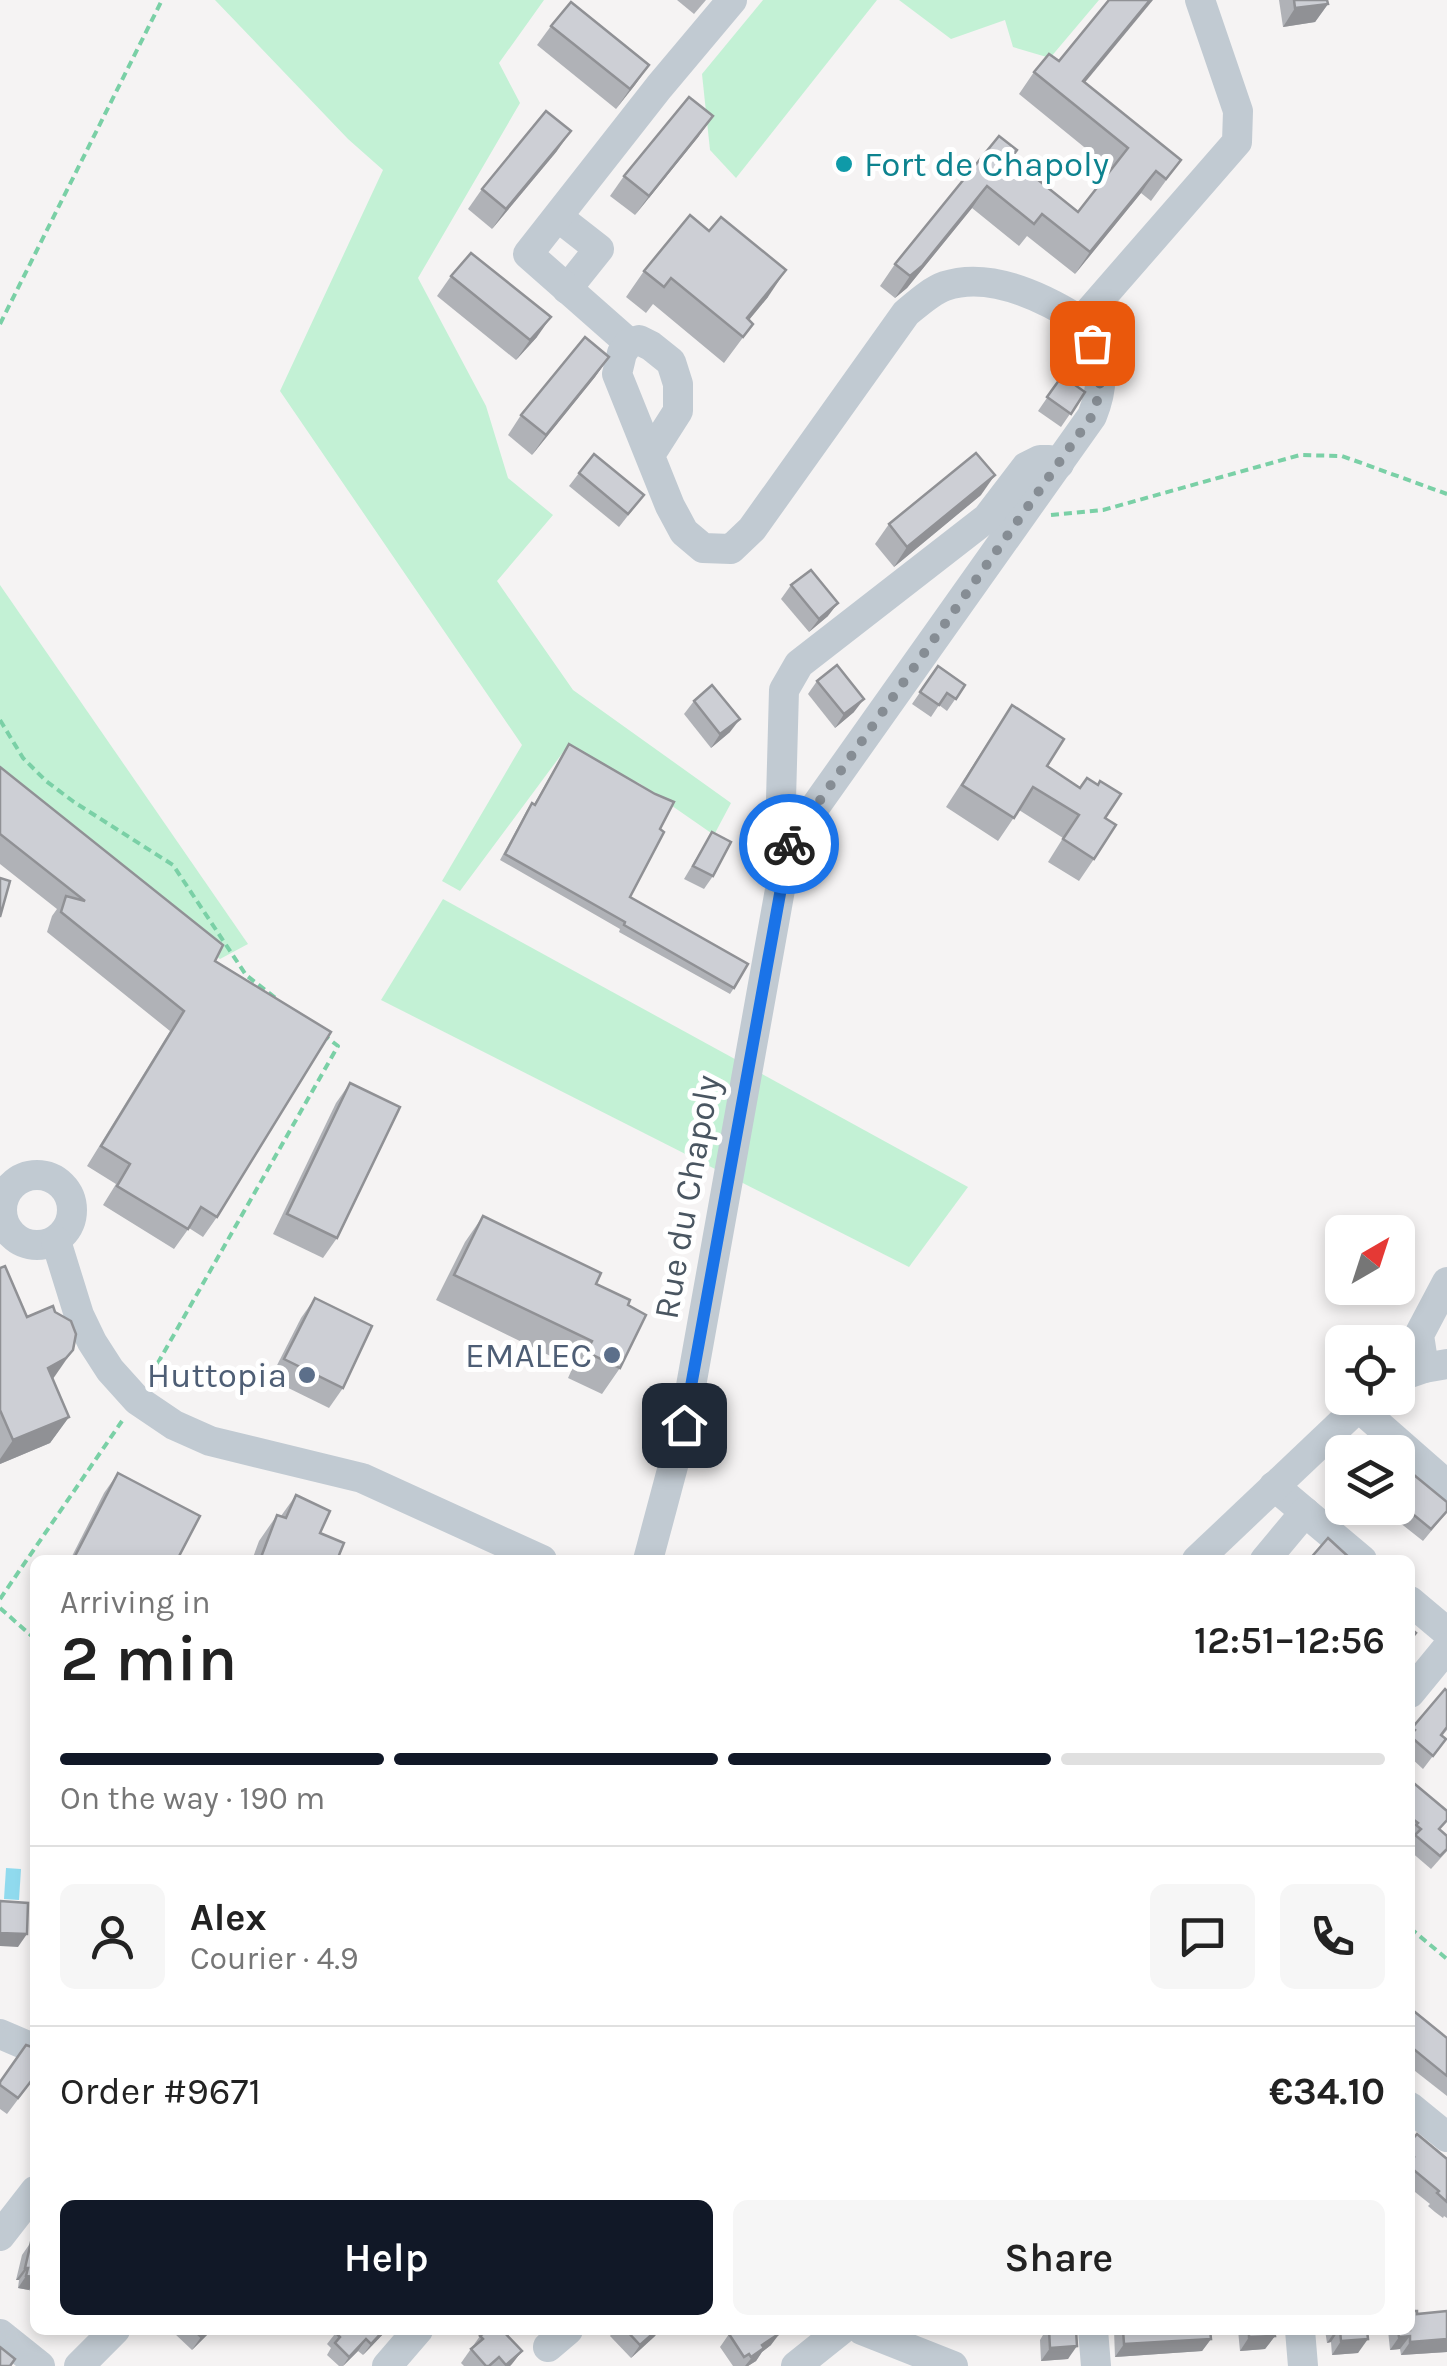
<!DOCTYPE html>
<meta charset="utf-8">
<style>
:root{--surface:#fff;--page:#f6f6f6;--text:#222;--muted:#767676;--line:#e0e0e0;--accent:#111827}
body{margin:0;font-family:Karla,sans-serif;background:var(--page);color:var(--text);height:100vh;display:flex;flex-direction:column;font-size:38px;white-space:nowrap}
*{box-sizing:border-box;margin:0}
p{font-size:32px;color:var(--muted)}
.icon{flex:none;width:55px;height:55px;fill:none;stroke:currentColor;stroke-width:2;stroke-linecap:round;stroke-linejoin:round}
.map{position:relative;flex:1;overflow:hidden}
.side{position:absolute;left:30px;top:1555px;width:1385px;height:780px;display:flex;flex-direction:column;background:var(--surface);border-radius:15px;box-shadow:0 5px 15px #0003}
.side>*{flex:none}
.needle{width:65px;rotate:39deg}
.tools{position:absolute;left:1325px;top:1215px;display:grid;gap:20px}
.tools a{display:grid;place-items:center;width:90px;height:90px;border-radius:15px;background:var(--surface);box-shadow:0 5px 15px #0003;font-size:50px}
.pin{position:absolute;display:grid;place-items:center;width:85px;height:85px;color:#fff;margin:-42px;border-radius:20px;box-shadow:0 5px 15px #0006}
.courier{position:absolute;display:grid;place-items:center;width:100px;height:100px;margin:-50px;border:8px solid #1a73e8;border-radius:50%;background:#fff;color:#222;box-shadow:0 2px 12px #0007}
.overview em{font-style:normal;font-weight:600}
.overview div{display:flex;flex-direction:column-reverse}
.overview{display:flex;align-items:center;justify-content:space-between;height:170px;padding:0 30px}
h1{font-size:65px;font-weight:600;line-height:75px}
.bar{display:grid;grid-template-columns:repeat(4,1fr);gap:15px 10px;align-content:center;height:120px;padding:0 30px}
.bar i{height:12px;border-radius:8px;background:var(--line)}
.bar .selected{background:var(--accent)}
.bar p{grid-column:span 4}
.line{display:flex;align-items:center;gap:25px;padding:0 30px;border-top:2px solid var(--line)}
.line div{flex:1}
.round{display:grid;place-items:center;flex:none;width:105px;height:105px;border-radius:15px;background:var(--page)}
.action{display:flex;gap:20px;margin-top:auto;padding:20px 30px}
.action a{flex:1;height:115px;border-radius:15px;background:var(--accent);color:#fff;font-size:40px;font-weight:600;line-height:115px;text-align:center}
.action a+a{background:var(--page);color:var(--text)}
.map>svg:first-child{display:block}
.green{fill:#c3f1d5}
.water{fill:#90daee}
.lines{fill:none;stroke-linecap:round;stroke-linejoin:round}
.path{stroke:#7ad0a6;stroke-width:4;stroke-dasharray:8 5;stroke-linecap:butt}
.minor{stroke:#c1cad2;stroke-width:30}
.wall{fill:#b0b2b7}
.shaded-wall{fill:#909195}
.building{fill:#cdcfd5;stroke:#909195;stroke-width:2.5}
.done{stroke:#868d94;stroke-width:10;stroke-dasharray:0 18}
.route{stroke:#1a73e8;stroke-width:12}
.culture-dot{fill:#0f9aa8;stroke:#fff;stroke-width:4}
.service-dot{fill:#5c6f8a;stroke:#fff;stroke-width:4}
.labels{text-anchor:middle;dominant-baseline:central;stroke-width:10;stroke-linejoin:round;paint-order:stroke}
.culture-label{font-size:35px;fill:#0d838f;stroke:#fff;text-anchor:start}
.street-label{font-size:35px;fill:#4a5661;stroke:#fff}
.service-label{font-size:35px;fill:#4e5e75;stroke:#fff;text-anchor:end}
</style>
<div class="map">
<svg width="1447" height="2366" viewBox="0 0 1447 2366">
<rect width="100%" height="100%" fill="#f5f3f3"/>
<!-- green -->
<g class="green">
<polygon points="215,0 544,0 499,63 520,103 418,278 486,406 508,478 553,515 497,581 573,690 731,803 714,835 639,783 564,751 460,891 442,881 522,745 280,391 383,170 348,139"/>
<polygon points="763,0 877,0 736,178 710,150 702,74"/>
<polygon points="899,0 1099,0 1050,58 1013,47 1005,20 951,39"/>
<polygon points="0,585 248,944 220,959 63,842 0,790"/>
<polygon points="443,899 968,1187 909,1267 381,1000"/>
</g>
<!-- water -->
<polygon class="water" points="6,1868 21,1869 19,1900 4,1899"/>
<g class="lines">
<!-- path -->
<g class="path">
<polyline points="0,324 162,0"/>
<polyline points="1051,515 1103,510 1300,455 1342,456 1447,494"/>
<polyline points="0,720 23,758 46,781 74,802 173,865 246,975 278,1000"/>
<polyline points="151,1375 338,1046 325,1036"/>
<polyline points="0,1599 122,1421"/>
<polyline points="0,1608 35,1639"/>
<polyline points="1410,1928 1447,1959"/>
</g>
<!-- minor -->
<g class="minor">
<polyline points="558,217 599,249 567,289"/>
<polyline points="629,343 528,254 659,87 732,0"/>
<path d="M650 455 678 411V384L671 362 651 346 639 340 629 343 622 353 617 374 670 506 684 532 703 548 731 549 752 529 906 313C917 304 931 291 945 286 990 271 1043 297 1081 321"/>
<path d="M788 845 1092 416C1108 376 1100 358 1081 321L1237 142 1238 111 1200 0"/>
<circle cx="37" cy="1210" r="35"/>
<polyline points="56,1241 79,1315 92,1342 110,1370 137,1400 174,1425 210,1441 362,1478 542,1560"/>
<polyline points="1424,1368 1419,1335 1447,1282"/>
<polyline points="1398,1377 1424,1368 1447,1364"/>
<polyline points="1357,1406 1447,1485"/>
<polyline points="1274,1486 1362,1560"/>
<polyline points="648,1560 684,1425 788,845 781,800 784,690 799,664 987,518 1026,467 1040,460 1049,460 1059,464"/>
<polyline points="1197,1560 1368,1398"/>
<polyline points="1265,1560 1305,1512"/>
<polyline points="1410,1601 1447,1632"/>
<polyline points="1410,1693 1447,1648"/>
<polyline points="0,2034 35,2049"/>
<polyline points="1410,2107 1447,2137"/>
<polyline points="0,2236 35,2191"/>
<polyline points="862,2330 953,2366"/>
<polyline points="1093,2330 1096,2366"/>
<polyline points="1300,2330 1303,2366"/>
<polyline points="0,2334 40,2366"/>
<polyline points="548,2347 568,2330"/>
<polyline points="79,2366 115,2330"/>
<polyline points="387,2366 418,2330"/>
<polyline points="796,2366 841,2330"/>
</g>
</g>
<!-- wall -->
<g class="wall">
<polygon points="677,0 706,0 694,14"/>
<polygon points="1279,0 1327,0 1328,4 1315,22 1283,27"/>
<polygon points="551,26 649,65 616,109 537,45"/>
<polygon points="1034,72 1085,83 1181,160 1151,201 1141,193 1075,274 1027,236 1019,246 972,208 907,288 895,298 880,286 895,264 1011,158 1078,212 1111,169 1019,94"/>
<polygon points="699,136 635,215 610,196 624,176"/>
<polygon points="557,151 492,229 468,209 482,189"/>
<polygon points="644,271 768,297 749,320 753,324 724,363 653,304 646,313 626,297"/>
<polygon points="451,276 537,337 516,360 437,296"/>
<polygon points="609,357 595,377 532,455 508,435 521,415"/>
<polygon points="1062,376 1085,392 1061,427 1038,411"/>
<polygon points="579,473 644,495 619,527 569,486"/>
<polygon points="981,495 894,567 875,544 889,524"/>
<polygon points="791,585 828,616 809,632 781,599"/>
<polygon points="938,666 965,685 947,711 939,705 931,717 912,704"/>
<polygon points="817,681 854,712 835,728 808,694"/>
<polygon points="694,701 730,732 711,748 684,714"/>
<polygon points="1012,705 1047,766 1080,788 1098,785 1105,818 1094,859 1079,881 1048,862 1063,838 1019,810 998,841 946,807"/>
<polygon points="569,744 660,829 630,897 734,988 730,994 619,932 620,929 500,860 527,810 532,803 534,804"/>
<polygon points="0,767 215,961 217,1217 203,1237 189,1228 174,1249 103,1205 116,1184 87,1166 170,1031 47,932 52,916 57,909 0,864"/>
<polygon points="712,832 713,876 704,889 684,879"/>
<polygon points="350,1083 337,1238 323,1258 273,1234 336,1103"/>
<polygon points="483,1216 596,1284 628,1305 620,1368 602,1394 568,1378 573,1367 436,1300 465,1242"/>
<polygon points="0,1268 53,1379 69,1417 50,1443 0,1464"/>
<polygon points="315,1298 343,1388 329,1408 270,1379 301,1318"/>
<polygon points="118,1473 177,1560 70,1560 104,1493"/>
<polygon points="296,1495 337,1560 252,1560 259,1541 277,1515 281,1516"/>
<polygon points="1398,1495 1447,1512 1423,1541 1385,1511 1388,1508 1398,1508"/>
<polygon points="1445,1689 1447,1691 1447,1730 1442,1736 1446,1739 1423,1769 1410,1757 1410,1731"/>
<polygon points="1410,1780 1440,1830 1447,1851 1431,1869 1410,1851"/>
<polygon points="1410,2008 1447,2038 1447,2096 1410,2067"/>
<polygon points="35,2048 35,2085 31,2082 7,2114 0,2109 0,2082"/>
<polygon points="1410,2142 1447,2159 1447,2218 1444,2216 1443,2218 1435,2212 1428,2206 1430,2204 1410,2188"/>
<polygon points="31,2242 35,2243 35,2294 29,2290 18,2288 19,2280 16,2280 22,2255"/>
<polygon points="1447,2311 1447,2352 1401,2355 1400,2349 1390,2350 1388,2330 1410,2330 1417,2314"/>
<polygon points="176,2330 212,2330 192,2350 174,2333"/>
<polygon points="338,2330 387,2330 363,2355 358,2351 343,2366 339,2366 327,2355 331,2348 327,2344"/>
<polygon points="614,2330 659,2330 655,2336 631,2358 610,2336"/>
<polygon points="1043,2330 1076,2330 1068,2359 1041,2361 1040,2340 1043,2335"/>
<polygon points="1114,2330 1210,2330 1211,2339 1202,2351 1115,2357"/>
<polygon points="1238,2330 1274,2330 1275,2336 1265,2349 1240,2351"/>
<polygon points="1325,2330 1367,2330 1358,2353 1332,2355 1331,2342 1327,2343"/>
<polygon points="729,2334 771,2345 762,2352 756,2361 748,2366 733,2366 720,2347"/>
<polygon points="480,2336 522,2351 510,2366 464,2366 461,2363"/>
</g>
<!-- shaded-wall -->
<g class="shaded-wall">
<polygon points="1150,0 1153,0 1068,103 1083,81"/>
<polygon points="1328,4 1315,22 1283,27 1295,8"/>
<polygon points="649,65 635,85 616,109 630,89"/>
<polygon points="713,116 699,136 635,215 649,196"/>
<polygon points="571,131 557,151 492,229 506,209"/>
<polygon points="1156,171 1141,193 1075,274 1090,252"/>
<polygon points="987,186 972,208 907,288 895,298 910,276"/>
<polygon points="786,270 768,297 738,333 747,318"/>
<polygon points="551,317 537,337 516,360 530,340"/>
<polygon points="609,357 595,377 532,455 546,435"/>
<polygon points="995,475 981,495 894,567 907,547"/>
<polygon points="838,603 828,616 809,632 819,619"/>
<polygon points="864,699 854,712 835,728 844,714"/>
<polygon points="740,719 730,732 711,748 720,734"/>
<polygon points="73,1350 55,1376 48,1385 48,1368"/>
<polygon points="69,1417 50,1443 0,1464 0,1459 13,1440"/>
<polygon points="0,1933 27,1934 18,1947 0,1946"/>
<polygon points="25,2268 28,2268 19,2280 16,2280"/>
<polygon points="26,2276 35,2277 35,2282 29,2290 18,2288"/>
<polygon points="208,2330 212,2330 192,2350 201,2337"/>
<polygon points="384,2330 387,2330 363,2355 371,2344"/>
<polygon points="657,2330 659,2330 655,2336 631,2358 640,2345"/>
<polygon points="1336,2330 1339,2330 1331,2342 1327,2343"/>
<polygon points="780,2333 771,2345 762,2352 756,2361 748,2366 745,2366 762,2345"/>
<polygon points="1275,2336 1265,2349 1240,2351 1249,2337"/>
<polygon points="1410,2336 1400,2349 1390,2350 1399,2337"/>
<polygon points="366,2339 358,2351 343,2366 349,2357"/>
<polygon points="1211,2339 1202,2351 1115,2357 1124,2344"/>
<polygon points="1368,2339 1358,2353 1332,2355 1341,2341"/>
<polygon points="1447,2339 1447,2352 1401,2355 1410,2342"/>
<polygon points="1077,2346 1068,2359 1041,2361 1050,2348"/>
<polygon points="522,2351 512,2364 510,2366 505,2366"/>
</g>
<!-- building -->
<g class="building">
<polygon points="1109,0 1150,0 1083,81 1181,160 1166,179 1156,171 1090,252 1042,214 1034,224 987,186 922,266 910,276 895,264 999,136 1017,150 1011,158 1078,212 1128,148 1034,72 1049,54 1059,61"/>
<polygon points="1294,0 1327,0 1328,4 1295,8"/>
<polygon points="571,2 649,65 630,89 551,26"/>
<polygon points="689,97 713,116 649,196 624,176"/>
<polygon points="546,111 571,131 506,209 482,189"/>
<polygon points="690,215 709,231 721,217 786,270 747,318 753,324 743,337 671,278 664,287 644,271"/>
<polygon points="471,253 551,317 530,340 451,276"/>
<polygon points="585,337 609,357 546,435 521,415"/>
<polygon points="1062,376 1085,392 1071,414 1047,397"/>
<polygon points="976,453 995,475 907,547 889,524"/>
<polygon points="594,454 644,495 628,514 579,473"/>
<polygon points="811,570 838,603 819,619 791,585"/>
<polygon points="837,665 864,699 844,714 817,681"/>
<polygon points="938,666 965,685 956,699 947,693 939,705 920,692"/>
<polygon points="712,685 740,719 720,734 694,701"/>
<polygon points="1012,705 1064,739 1047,766 1080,788 1087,778 1098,785 1100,781 1121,794 1105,818 1116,825 1094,859 1063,839 1079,815 1033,787 1014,818 962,785"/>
<polygon points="569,744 655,794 674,802 660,829 664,832 630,897 748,964 734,988 624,925 625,922 505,854 532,803 535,805"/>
<polygon points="0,767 223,945 215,961 331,1032 217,1217 201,1207 188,1229 117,1186 130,1164 101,1146 184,1011 61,912 66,896 85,901 0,834"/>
<polygon points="712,832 731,842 713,876 693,866"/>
<polygon points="0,878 10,881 0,917"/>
<polygon points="350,1083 400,1107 337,1238 287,1214"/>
<polygon points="483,1216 601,1273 596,1284 630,1300 628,1305 646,1315 620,1368 586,1352 592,1341 454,1275"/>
<polygon points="5,1266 27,1317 53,1306 55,1312 71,1321 76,1334 73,1350 66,1358 48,1368 69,1417 13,1440 0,1410 0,1268"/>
<polygon points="315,1298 372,1326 343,1388 284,1359"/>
<polygon points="118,1473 200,1516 177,1560 73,1560"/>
<polygon points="1414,1475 1447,1502 1447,1511 1431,1529 1398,1502 1398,1495"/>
<polygon points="296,1495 330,1511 320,1533 344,1543 337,1560 260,1560 277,1515 286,1518"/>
<polygon points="1328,1538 1352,1560 1309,1560"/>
<polygon points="1410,1628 1416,1633 1410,1640"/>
<polygon points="1445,1689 1447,1691 1447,1727 1441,1735 1446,1739 1433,1756 1410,1736 1415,1730 1412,1728"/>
<polygon points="1410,1780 1447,1811 1447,1820 1439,1829 1447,1836 1447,1849 1440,1856 1415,1835 1421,1829 1416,1825 1418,1823 1410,1817"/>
<polygon points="0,1901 28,1903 27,1934 0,1933"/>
<polygon points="1410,2008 1447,2038 1447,2076 1410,2046"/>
<polygon points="26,2045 35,2048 35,2076 18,2098 0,2085 0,2082"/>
<polygon points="1417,2134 1447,2159 1447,2202 1437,2193 1439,2191 1410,2167 1410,2163 1414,2157 1410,2154 1410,2142"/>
<polygon points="31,2242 35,2243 35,2277 26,2276 28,2268 25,2268"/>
<polygon points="1410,2311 1417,2311 1417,2314 1447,2311 1447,2339 1410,2342 1410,2336 1399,2337 1398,2330 1410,2330"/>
<polygon points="194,2330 208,2330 201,2337"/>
<polygon points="338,2330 384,2330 371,2344 366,2339 349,2357 335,2343 340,2337 335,2332"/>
<polygon points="488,2330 502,2330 522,2351 506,2365 499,2357 489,2366 486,2366 471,2349 483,2339 480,2336"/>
<polygon points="626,2330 657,2330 640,2345"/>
<polygon points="735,2330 778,2330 780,2333 762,2345 764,2348 751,2357 749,2354 744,2357 729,2334"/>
<polygon points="1049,2330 1076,2330 1077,2346 1050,2348"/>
<polygon points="1123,2330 1210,2330 1211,2339 1124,2344"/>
<polygon points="1249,2330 1274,2330 1275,2336 1249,2337"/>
<polygon points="1340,2330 1367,2330 1368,2339 1341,2341"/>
<polygon points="0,2347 15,2359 10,2366 0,2366"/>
</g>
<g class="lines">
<!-- done -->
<path class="done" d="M789 844 1092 416C1103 387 1102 373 1092 343"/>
<!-- route -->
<polyline class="route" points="684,1425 789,844"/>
</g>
<!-- markers -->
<circle class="culture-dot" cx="844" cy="164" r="10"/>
<g class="service-dot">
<circle cx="612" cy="1355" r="10"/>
<circle cx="307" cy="1375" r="10"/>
</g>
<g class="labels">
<!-- culture labels -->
<g class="culture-label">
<text x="864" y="164">Fort de Chapoly</text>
</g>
<!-- street labels -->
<g class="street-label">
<text transform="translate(687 1197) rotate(-80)">Rue du Chapoly</text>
</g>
<!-- service labels -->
<g class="service-label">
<text x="592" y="1355">EMALEC</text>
<text x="287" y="1375">Huttopia</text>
</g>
</g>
</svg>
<div class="tools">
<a><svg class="needle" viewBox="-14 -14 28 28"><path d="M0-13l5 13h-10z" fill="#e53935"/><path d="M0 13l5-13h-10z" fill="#767676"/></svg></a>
<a><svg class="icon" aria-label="locate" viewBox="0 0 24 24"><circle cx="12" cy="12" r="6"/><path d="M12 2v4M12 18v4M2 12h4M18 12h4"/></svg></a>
<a><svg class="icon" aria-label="layers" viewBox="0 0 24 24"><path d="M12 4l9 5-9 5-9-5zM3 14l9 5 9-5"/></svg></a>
</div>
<div class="pin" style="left:1092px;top:343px;background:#ea580c"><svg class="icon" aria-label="bag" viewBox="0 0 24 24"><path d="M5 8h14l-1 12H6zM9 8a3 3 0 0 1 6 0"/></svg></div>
<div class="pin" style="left:684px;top:1425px;background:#1f2937"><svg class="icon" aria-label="home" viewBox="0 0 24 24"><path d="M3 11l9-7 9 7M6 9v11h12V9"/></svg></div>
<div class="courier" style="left:789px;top:844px"><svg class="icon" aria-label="bike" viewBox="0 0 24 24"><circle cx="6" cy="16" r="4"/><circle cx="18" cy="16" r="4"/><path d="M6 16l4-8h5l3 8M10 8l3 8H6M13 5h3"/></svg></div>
<section class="side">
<div class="overview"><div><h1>2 min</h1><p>Arriving in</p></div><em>12:51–12:56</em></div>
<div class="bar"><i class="selected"></i><i class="selected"></i><i class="selected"></i><i></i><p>On the way · 190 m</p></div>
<div class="line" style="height:180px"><a class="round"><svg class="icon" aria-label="person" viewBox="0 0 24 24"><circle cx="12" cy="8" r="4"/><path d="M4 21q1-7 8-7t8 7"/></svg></a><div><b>Alex</b><p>Courier · 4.9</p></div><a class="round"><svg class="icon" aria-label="chat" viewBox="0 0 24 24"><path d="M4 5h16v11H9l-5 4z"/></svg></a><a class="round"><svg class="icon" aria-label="phone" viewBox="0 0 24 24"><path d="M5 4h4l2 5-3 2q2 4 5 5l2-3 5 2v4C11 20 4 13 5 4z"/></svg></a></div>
<div class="line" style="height:130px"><div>Order #9671</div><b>€34.10</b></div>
<div class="action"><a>Help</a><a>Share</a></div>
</section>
</div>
